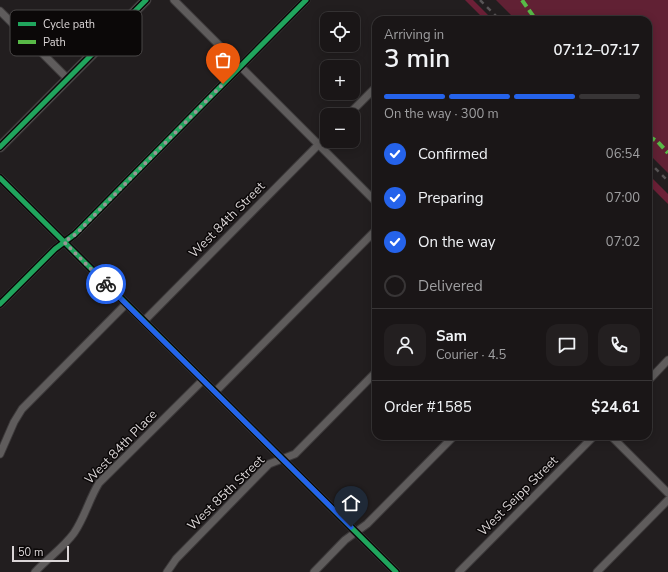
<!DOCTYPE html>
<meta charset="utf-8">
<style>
:root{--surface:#1a1617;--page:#231f20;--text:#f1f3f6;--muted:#9f9fa1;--line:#383536;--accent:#2563eb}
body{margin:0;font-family:"Nunito Sans",sans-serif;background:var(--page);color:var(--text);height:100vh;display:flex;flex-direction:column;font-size:15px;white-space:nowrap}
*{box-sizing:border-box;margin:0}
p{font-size:13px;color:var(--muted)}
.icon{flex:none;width:22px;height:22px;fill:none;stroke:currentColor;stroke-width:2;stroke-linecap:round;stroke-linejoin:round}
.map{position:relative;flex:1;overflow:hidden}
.drawer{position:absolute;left:372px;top:16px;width:280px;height:424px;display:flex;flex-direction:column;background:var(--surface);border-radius:12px;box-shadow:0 2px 10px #0003,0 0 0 1px var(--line)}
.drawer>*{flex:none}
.fabs{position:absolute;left:320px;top:12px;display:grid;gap:8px}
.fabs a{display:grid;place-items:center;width:40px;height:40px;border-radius:8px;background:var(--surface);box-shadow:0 2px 10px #0003,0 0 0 1px var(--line);font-size:20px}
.scale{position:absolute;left:12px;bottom:10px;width:57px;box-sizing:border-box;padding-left:4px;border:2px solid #dad5d6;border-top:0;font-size:11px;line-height:14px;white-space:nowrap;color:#dad5d6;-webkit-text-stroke:3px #0b0808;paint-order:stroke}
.pin{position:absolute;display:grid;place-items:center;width:34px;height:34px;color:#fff;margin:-41px -17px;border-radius:50% 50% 50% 0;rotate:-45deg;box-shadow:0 0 4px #0007}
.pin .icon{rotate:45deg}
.courier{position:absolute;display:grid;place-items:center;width:40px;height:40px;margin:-20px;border:3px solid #2563eb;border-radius:50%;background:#fff;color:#222;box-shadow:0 1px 5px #0007}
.overview em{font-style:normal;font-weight:600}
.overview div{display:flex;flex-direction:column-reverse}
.overview{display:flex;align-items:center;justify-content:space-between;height:68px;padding:0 12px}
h1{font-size:26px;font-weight:600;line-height:30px}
.bar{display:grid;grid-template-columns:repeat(4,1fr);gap:6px 4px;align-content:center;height:48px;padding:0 12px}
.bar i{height:5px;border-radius:3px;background:var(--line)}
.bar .on{background:var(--accent)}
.bar p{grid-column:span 4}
.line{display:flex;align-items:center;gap:10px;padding:0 12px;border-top:1px solid var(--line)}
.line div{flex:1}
.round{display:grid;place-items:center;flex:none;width:42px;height:42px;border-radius:12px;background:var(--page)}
ol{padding:0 12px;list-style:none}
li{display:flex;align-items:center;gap:12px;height:44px}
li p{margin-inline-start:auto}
li .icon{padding:4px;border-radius:50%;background:var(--accent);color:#fff;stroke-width:4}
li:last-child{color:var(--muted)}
li i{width:22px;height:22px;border:2px solid var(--line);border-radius:50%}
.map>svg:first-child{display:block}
.green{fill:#612134}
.forest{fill:#6c2037}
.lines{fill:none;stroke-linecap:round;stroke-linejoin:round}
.minor-casing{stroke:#3c393a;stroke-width:9}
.tertiary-casing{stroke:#3c393a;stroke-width:11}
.minor{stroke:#5f5c5c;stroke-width:7}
.tertiary{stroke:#5f5c5c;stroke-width:9}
.rail{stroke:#595657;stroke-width:2.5;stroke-dasharray:5 5;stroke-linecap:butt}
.quiet{stroke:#58b947;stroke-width:4;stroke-dasharray:8 4;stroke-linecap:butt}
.cycleway-casing{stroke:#0b0808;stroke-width:8}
.cycleway{stroke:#20a55d;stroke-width:5}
.done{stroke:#9a9596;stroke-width:4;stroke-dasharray:0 7.2}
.route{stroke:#2563eb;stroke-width:5}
.labels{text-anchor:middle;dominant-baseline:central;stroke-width:3;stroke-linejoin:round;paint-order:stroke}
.street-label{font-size:13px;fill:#dad5d6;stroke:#0b0808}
.key{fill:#0b0808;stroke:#494646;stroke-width:1}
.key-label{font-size:11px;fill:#dad5d6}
</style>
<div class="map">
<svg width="668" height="572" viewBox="0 0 668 572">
<rect width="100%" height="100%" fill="#221e1f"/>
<!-- green -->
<polygon class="green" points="496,0 668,0 668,173 648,153 648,20 516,20"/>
<!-- forest -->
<g class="forest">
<polygon points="465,0 473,0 493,20 485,20"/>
<polygon points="648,174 668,194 668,204 648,184"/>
</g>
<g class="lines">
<defs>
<g id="minor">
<polyline points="174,0 376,202"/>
<polyline points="0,11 68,79"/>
<polyline points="348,115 376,87"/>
<polyline points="0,178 396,572"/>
<polyline points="0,304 55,249 75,234 306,0"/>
<polyline points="144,321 327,136"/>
<polyline points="648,381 668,360"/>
<polyline points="215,392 376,230"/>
<polyline points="611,436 668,493"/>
<polyline points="0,454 14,422 22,409 126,304"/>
<path d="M35 572C47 559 64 547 74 533 85 517 89 499 99 483L203 380"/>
<polyline points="167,572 176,559 269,464 295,454 376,372"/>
<polyline points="314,572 345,540 367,524 454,436"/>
<polyline points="459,572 594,436"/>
<polyline points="597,572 668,500"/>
</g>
<polyline id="tertiary" points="0,147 146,0"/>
</defs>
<!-- minor casing -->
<use href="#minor" class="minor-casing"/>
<!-- tertiary casing -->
<use href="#tertiary" class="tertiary-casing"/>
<!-- minor -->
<use href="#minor" class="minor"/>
<!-- tertiary -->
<use href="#tertiary" class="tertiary"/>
<!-- rail -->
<g class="rail">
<polyline points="480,0 500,20"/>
<polyline points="648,161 668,181"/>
</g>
<!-- quiet -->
<g class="quiet">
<polyline points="522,0 536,20"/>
<polyline points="648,136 657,141 668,153"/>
</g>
<defs>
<g id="cycleway">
<polyline points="0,147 146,0"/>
<polyline points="0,178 396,572"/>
<polyline points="0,304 55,249 75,234 306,0"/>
</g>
</defs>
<!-- cycleway casing -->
<use href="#cycleway" class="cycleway-casing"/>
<!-- cycleway -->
<use href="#cycleway" class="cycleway"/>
</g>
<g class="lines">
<!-- done -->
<polyline class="done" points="106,284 64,242 76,234 223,84"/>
<!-- route -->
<polyline class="route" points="106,284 351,527"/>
</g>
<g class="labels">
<!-- street labels -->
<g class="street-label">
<text transform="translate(227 220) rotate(-45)">West 84th Street</text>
<text transform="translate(121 447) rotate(-46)">West 84th Place</text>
<text transform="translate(226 493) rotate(-44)">West 85th Street</text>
<text transform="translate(518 496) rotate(-45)">West Seipp Street</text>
</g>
</g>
<!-- legend -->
<rect x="10" y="10" width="132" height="46" rx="6" class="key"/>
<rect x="18" y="22" width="18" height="4" fill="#20a55d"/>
<rect x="18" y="40" width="18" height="4" fill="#58b947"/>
<g class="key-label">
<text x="43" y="28">Cycle path</text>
<text x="43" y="46">Path</text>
</g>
</svg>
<div class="fabs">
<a><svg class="icon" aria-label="locate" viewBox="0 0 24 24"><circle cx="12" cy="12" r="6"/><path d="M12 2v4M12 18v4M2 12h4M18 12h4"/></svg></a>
<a>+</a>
<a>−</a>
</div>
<div class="scale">50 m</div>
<div class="pin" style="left:223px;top:84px;background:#ea580c"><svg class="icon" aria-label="bag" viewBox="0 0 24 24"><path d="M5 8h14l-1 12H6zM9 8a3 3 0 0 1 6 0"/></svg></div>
<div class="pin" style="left:351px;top:527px;background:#1f2937"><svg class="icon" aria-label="home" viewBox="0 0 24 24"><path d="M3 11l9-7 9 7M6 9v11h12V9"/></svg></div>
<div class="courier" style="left:106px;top:284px"><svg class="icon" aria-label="bike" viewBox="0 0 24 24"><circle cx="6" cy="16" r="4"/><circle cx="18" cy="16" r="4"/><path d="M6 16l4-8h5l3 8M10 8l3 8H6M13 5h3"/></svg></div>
<section class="drawer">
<div class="overview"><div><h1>3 min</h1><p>Arriving in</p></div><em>07:12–07:17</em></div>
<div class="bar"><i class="on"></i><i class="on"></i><i class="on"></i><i></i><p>On the way · 300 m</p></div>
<ol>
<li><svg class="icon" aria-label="check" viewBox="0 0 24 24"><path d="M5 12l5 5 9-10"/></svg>Confirmed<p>06:54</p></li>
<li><svg class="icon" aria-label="check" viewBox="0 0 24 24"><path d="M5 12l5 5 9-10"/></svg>Preparing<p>07:00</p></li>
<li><svg class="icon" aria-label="check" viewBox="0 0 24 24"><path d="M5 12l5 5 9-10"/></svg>On the way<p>07:02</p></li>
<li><i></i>Delivered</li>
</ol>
<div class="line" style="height:72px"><a class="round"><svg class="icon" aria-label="person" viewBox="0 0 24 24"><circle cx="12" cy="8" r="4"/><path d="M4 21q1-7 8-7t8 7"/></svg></a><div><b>Sam</b><p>Courier · 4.5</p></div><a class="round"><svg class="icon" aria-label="chat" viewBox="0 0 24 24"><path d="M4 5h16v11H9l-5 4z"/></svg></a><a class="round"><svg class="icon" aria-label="phone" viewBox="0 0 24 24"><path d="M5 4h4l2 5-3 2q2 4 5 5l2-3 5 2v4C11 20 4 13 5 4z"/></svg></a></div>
<div class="line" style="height:52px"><div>Order #1585</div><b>$24.61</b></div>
</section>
</div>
